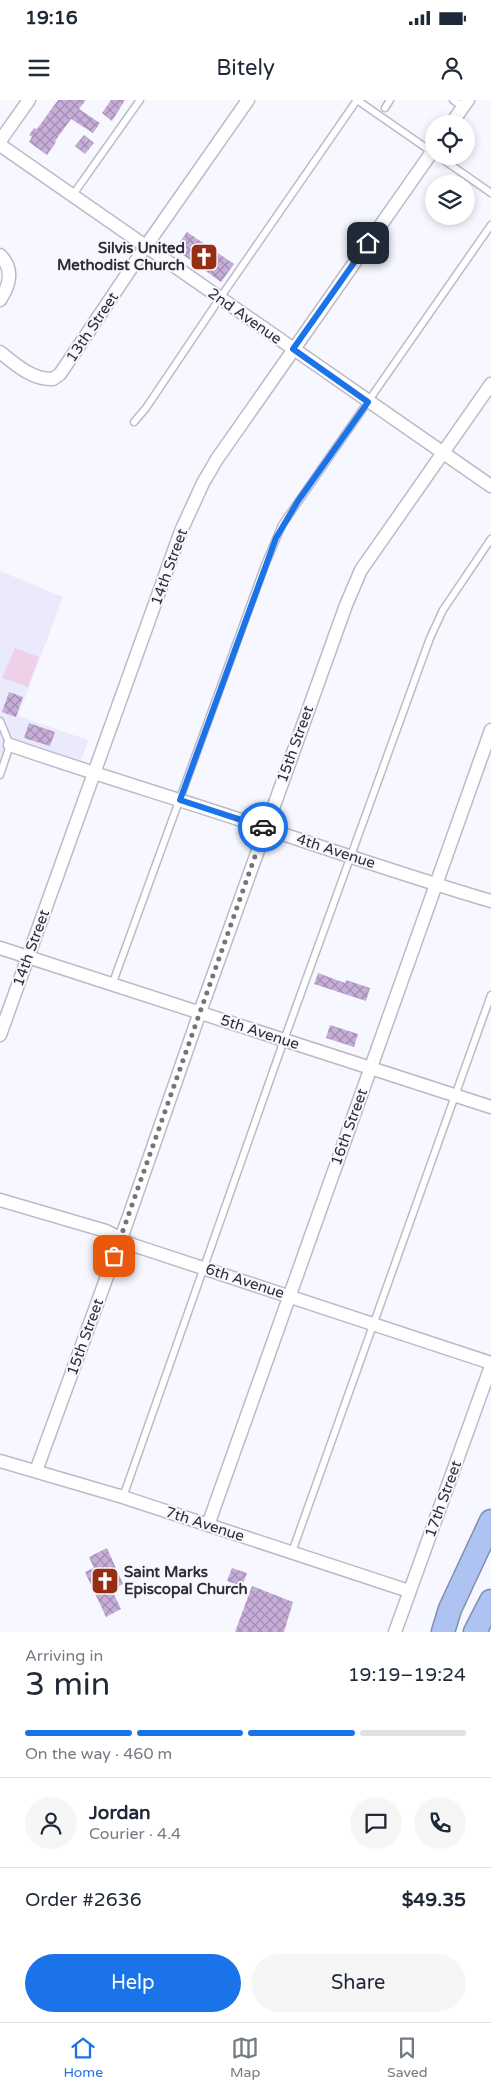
<!DOCTYPE html>
<meta charset="utf-8">
<style>
:root{--surface:#fff;--page:#f6f6f7;--text:#1f2937;--muted:#747a83;--line:#e0e1e3;--accent:#1a73e8}
body{margin:0;font-family:"Varela Round",sans-serif;background:var(--page);color:var(--text);height:100vh;display:flex;flex-direction:column;font-size:19px;white-space:nowrap}
*{box-sizing:border-box;margin:0}
p{font-size:16px;color:var(--muted)}
.icon{flex:none;width:28px;height:28px;fill:none;stroke:currentColor;stroke-width:2;stroke-linecap:round;stroke-linejoin:round}
.map{position:relative;height:1532px;overflow:hidden}
.sheet{display:flex;flex-direction:column;background:var(--surface);flex:1}
.sheet>*{flex:none}
.controls{position:absolute;left:425px;top:15px;display:grid;gap:10px}
.controls a{display:grid;place-items:center;width:50px;height:50px;border-radius:50%;background:var(--surface);box-shadow:0 2px 8px #0003;font-size:25px}
.pin{position:absolute;display:grid;place-items:center;width:42px;height:42px;color:#fff;margin:-21px;border-radius:10px;box-shadow:0 2px 8px #0006}
.courier{position:absolute;display:grid;place-items:center;width:50px;height:50px;margin:-25px;border:4px solid #1a73e8;border-radius:50%;background:#fff;color:#222;box-shadow:0 1px 6px #0007}
.summary em{font-style:normal;font-weight:600}
.summary div{display:flex;flex-direction:column-reverse}
.summary{display:flex;align-items:center;justify-content:space-between;height:85px;padding:0 25px}
h1{font-size:32px;font-weight:600;line-height:38px}
.bar{display:grid;grid-template-columns:repeat(4,1fr);gap:8px 5px;align-content:center;height:60px;padding:0 25px}
.bar i{height:6px;border-radius:4px;background:var(--line)}
.bar .selected{background:var(--accent)}
.bar p{grid-column:span 4}
.line{display:flex;align-items:center;gap:12px;padding:0 25px;border-top:1px solid var(--line)}
.line div{flex:1}
.round{display:grid;place-items:center;flex:none;width:52px;height:52px;border-radius:26px;background:var(--page)}
.primary-button{display:flex;gap:10px;margin-top:auto;padding:10px 25px}
.primary-button a{flex:1;height:58px;border-radius:30px;background:var(--accent);color:#fff;font-size:20px;font-weight:600;line-height:58px;text-align:center}
.primary-button a+a{background:var(--page);color:var(--text)}
.status{display:flex;justify-content:space-between;align-items:center;height:35px;padding:0 25px;background:var(--surface);direction:ltr}
.status svg{height:14px;fill:currentColor}
header{display:flex;justify-content:space-between;align-items:center;height:65px;padding:0 25px;background:var(--surface);font-size:22px;font-weight:600}
.tab-bar{display:flex;justify-content:space-around;align-items:center;height:70px;border-top:1px solid var(--line);background:var(--surface);font-size:14px;color:var(--muted)}
.tab-bar a{display:grid;justify-items:center;gap:2px}
.tab-bar .selected{color:var(--accent)}
.map>svg:first-child{display:block}
.built{fill:#ebeafc}
.park{fill:#eed0e9}
.building{fill:url(#building-cross-hatch)}
.lines{fill:none;stroke-linecap:round;stroke-linejoin:round}
.lane-casing{stroke:#bbbac8;stroke-width:9}
.street-casing{stroke:#bbbac8;stroke-width:15}
.highway-casing{stroke:#828eaf;stroke-width:25}
.lane{stroke:#fff;stroke-width:6}
.street{stroke:#fff;stroke-width:12}
.highway{stroke:#afc3f3;stroke-width:22}
.done{stroke:#74747a;stroke-width:5;stroke-dasharray:0 9}
.route{stroke:#1a73e8;stroke-width:6}
.labels{text-anchor:middle;dominant-baseline:central;stroke-width:4;stroke-linejoin:round;paint-order:stroke}
.poi-label{font-size:15px;font-weight:bold;fill:#2d2d32;stroke:#f7f7ff;text-anchor:end}
.street-label{font-size:15px;fill:#2d2d32;stroke:#f7f7ff}
</style>
<div class="status"><b>19:16</b><svg viewBox="0 0 49 12"><path d="M0 12V9h3v3zM5 12V6h3v6zM10 12V3h3v9zM15 12V0h3v12zM26 1h20v11H26zM47 4h2v5h-2z"/></svg></div>
<header><svg class="icon" aria-label="menu" viewBox="0 0 24 24"><path d="M4 6h16M4 12h16M4 18h16"/></svg>Bitely<svg class="icon" aria-label="person" viewBox="0 0 24 24"><circle cx="12" cy="8" r="4"/><path d="M4 21q1-7 8-7t8 7"/></svg></header>
<div class="map">
<svg width="491" height="1532" viewBox="0 0 491 1532">
<defs>
<pattern id="building-cross-hatch" width="8" height="8" patternUnits="userSpaceOnUse" patternTransform="scale(1.25)"><rect width="8" height="8" fill="#c6aed9"/><path d="M0 0l8 8M0 8l8-8" fill="none" stroke="#a18eb1"/></pattern>
</defs>
<rect width="100%" height="100%" fill="#f7f7ff"/>
<!-- built -->
<polygon class="built" points="0,471 63,497 18,616 88,640 80,664 7,640 0,661"/>
<!-- park -->
<polygon class="park" points="15,548 39,557 28,587 2,578"/>
<!-- building -->
<g class="building">
<polygon points="58,0 86,0 79,9 100,23 93,33 71,19 55,41 56,42 47,55 29,42 32,37 29,35 34,28 37,29"/>
<polygon points="111,0 125,0 112,21 102,13"/>
<polygon points="84,35 94,43 85,54 75,46"/>
<polygon points="187,132 234,164 221,182 175,149"/>
<polygon points="9,592 23,597 16,617 2,612"/>
<polygon points="29,623 55,632 50,646 24,638"/>
<polygon points="318,873 345,883 346,880 370,888 366,901 314,884"/>
<polygon points="330,925 358,934 354,947 326,938"/>
<polygon points="107,1448 123,1484 112,1490 121,1509 106,1517 85,1472 94,1468 89,1457"/>
<polygon points="232,1468 247,1473 242,1486 227,1481"/>
<polygon points="252,1486 293,1502 284,1532 235,1532"/>
</g>
<g class="lines">
<defs>
<g id="lane">
<polyline points="357,0 432,52"/>
<polyline points="453,0 463,7"/>
<polyline points="385,8 390,0"/>
<polyline points="438,56 491,93"/>
<polyline points="72,96 140,0"/>
<polyline points="134,322 146,308 220,198 357,0"/>
<polyline points="0,621 10,645 0,675"/>
<polyline points="112,885 265,465 282,425 491,125"/>
<polyline points="123,1397 284,940 430,538 443,510 491,439"/>
<polyline points="292,1452 491,895"/>
</g>
<g id="street">
<polyline points="451,24 468,0"/>
<polyline points="0,41 29,0"/>
<polyline points="0,45 491,386"/>
<path d="M0 155C14 169 10 185 0 200"/>
<path d="M0 252C15 264 32 280 53 279L60 274 146 146 248 0"/>
<path d="M10 645C85 671 162 694 238 719 322 747 406 776 491 801"/>
<polyline points="0,848 491,1007"/>
<polyline points="0,935 181,431 203,383 217,359 434,49"/>
<polyline points="0,1100 106,1131 133,1145 491,1263"/>
<polyline points="0,1361 123,1397 409,1491"/>
<polyline points="36,1371 128,1119 200,912 346,505 361,470 491,284"/>
<polyline points="208,1425 491,630"/>
<polyline points="395,1532 491,1266"/>
</g>
<g id="highway">
<polyline points="443,1532 450,1509 491,1421"/>
<polyline points="475,1532 491,1501"/>
</g>
</defs>
<!-- lane casing -->
<use href="#lane" class="lane-casing"/>
<!-- street casing -->
<use href="#street" class="street-casing"/>
<!-- highway casing -->
<use href="#highway" class="highway-casing"/>
<!-- lane -->
<use href="#lane" class="lane"/>
<!-- street -->
<use href="#street" class="street"/>
<!-- highway -->
<use href="#highway" class="highway"/>
</g>
<g class="lines">
<!-- done -->
<polyline class="done" points="114,1156 265,728 263,727"/>
<!-- route -->
<polyline class="route" points="263,727 180,700 276,438 298,401 368,302 293,249 368,143"/>
</g>
<!-- icons -->
<defs>
<symbol id="church-square" viewBox="-11 -11 22 22"><rect x="-9" y="-9" width="18" height="18" rx="4" fill="#962e14" stroke="#f7f7ff"/><path d="M-1.2-6h2.4v3.5h3.3v2.4h-3.3V6h-2.4V-.1h-3.3v-2.4h3.3Z" fill="#fff"/></symbol>
</defs>
<g fill-rule="evenodd">
<use href="#church-square" x="188" y="141" width="32" height="32"/>
<use href="#church-square" x="89" y="1465" width="32" height="32"/>
</g>
<g class="labels">
<!-- poi labels -->
<g class="poi-label">
<text x="185" y="148">Silvis United<tspan x="185" dy="17">Methodist Church</tspan></text>
<text x="124" y="1472" text-anchor="start">Saint Marks<tspan x="124" dy="17">Episcopal Church</tspan></text>
</g>
<!-- street labels -->
<g class="street-label">
<text transform="translate(245 216) rotate(35)">2nd Avenue</text>
<text transform="translate(92 227) rotate(-56)">13th Street</text>
<text transform="translate(169 467) rotate(-70)">14th Street</text>
<text transform="translate(295 644) rotate(-70)">15th Street</text>
<text transform="translate(336 751) rotate(18)">4th Avenue</text>
<text transform="translate(31 848) rotate(-70)">14th Street</text>
<text transform="translate(260 932) rotate(18)">5th Avenue</text>
<text transform="translate(349 1027) rotate(-70)">16th Street</text>
<text transform="translate(245 1181) rotate(18)">6th Avenue</text>
<text transform="translate(85 1237) rotate(-70)">15th Street</text>
<text transform="translate(443 1399) rotate(-70)">17th Street</text>
<text transform="translate(205 1424) rotate(18)">7th Avenue</text>
</g>
</g>
</svg>
<div class="controls">
<a><svg class="icon" aria-label="locate" viewBox="0 0 24 24"><circle cx="12" cy="12" r="6"/><path d="M12 2v4M12 18v4M2 12h4M18 12h4"/></svg></a>
<a><svg class="icon" aria-label="layers" viewBox="0 0 24 24"><path d="M12 4l9 5-9 5-9-5zM3 14l9 5 9-5"/></svg></a>
</div>
<div class="pin" style="left:114px;top:1156px;background:#ea580c"><svg class="icon" aria-label="bag" viewBox="0 0 24 24"><path d="M5 8h14l-1 12H6zM9 8a3 3 0 0 1 6 0"/></svg></div>
<div class="pin" style="left:368px;top:143px;background:#1f2937"><svg class="icon" aria-label="home" viewBox="0 0 24 24"><path d="M3 11l9-7 9 7M6 9v11h12V9"/></svg></div>
<div class="courier" style="left:263px;top:727px"><svg class="icon" aria-label="car" viewBox="0 0 24 24"><path d="M5 17H2v-5l4-1 3-4h7l3 4 3 1v5h-3M9 17h6M6 11h13"/><circle cx="7" cy="17" r="2"/><circle cx="17" cy="17" r="2"/></svg></div>
</div>
<section class="sheet">
<div class="summary"><div><h1>3 min</h1><p>Arriving in</p></div><em>19:19–19:24</em></div>
<div class="bar"><i class="selected"></i><i class="selected"></i><i class="selected"></i><i></i><p>On the way · 460 m</p></div>
<div class="line" style="height:90px"><a class="round"><svg class="icon" aria-label="person" viewBox="0 0 24 24"><circle cx="12" cy="8" r="4"/><path d="M4 21q1-7 8-7t8 7"/></svg></a><div><b>Jordan</b><p>Courier · 4.4</p></div><a class="round"><svg class="icon" aria-label="chat" viewBox="0 0 24 24"><path d="M4 5h16v11H9l-5 4z"/></svg></a><a class="round"><svg class="icon" aria-label="phone" viewBox="0 0 24 24"><path d="M5 4h4l2 5-3 2q2 4 5 5l2-3 5 2v4C11 20 4 13 5 4z"/></svg></a></div>
<div class="line" style="height:65px"><div>Order #2636</div><b>$49.35</b></div>
<div class="primary-button"><a>Help</a><a>Share</a></div>
</section>
<nav class="tab-bar">
<a class="selected"><svg class="icon" aria-label="home" viewBox="0 0 24 24"><path d="M3 11l9-7 9 7M6 9v11h12V9"/></svg>Home</a>
<a><svg class="icon" aria-label="map" viewBox="0 0 24 24"><path d="M3 6l6-2 6 2 6-2v14l-6 2-6-2-6 2zM9 4v14M15 6v14"/></svg>Map</a>
<a><svg class="icon" aria-label="saved" viewBox="0 0 24 24"><path d="M7 4h10v16l-5-4-5 4z"/></svg>Saved</a>
</nav>
